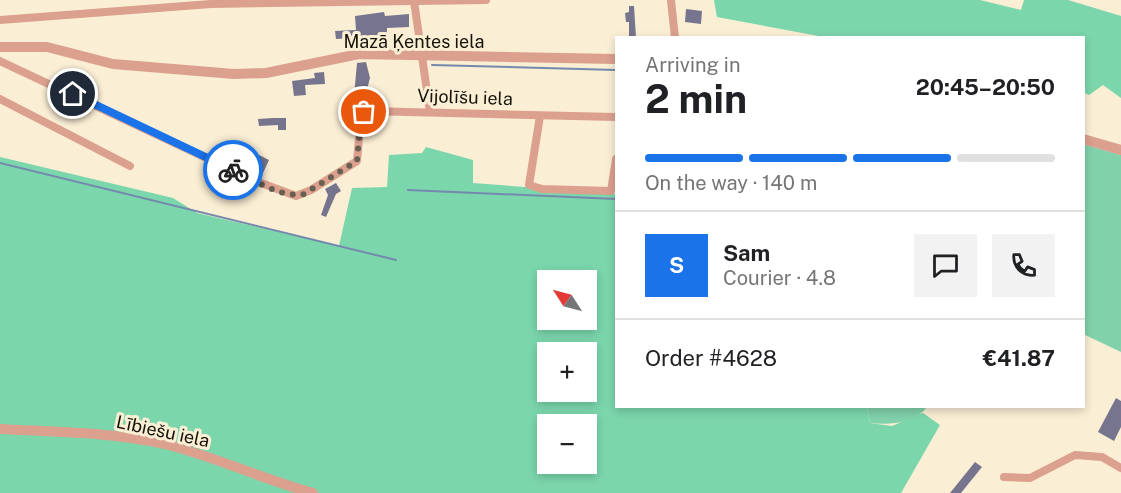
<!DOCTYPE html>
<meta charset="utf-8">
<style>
:root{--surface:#fff;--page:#f2f2f2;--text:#202124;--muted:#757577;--line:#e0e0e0;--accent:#1a73e8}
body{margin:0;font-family:"Public Sans",sans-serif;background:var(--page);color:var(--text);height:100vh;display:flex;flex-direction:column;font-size:22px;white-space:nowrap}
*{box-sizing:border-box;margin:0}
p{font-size:20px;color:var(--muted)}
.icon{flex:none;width:33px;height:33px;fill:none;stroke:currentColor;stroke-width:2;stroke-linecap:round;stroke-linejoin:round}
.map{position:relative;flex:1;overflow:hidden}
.sheet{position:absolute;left:615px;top:36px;width:470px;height:372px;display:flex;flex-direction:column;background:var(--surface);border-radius:0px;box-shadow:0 3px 9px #0003}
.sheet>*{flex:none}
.needle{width:39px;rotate:306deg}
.buttons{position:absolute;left:537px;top:270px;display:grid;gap:12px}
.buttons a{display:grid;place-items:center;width:60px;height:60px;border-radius:0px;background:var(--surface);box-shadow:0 3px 9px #0003;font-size:30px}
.pin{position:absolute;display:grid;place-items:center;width:51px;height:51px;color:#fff;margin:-26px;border:3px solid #fff;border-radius:50%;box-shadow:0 2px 6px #0007}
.courier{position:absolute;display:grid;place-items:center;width:60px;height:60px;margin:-30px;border:4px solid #1a73e8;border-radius:50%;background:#fff;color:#222;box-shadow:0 2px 8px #0007}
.headline em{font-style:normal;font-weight:700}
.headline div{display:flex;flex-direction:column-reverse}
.headline{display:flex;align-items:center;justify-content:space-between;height:102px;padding:0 30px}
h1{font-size:39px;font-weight:700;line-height:45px}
.bar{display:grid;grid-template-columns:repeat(4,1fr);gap:9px 6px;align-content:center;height:72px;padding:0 30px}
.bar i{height:8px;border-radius:4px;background:var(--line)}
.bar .selected{background:var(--accent)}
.bar p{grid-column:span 4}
.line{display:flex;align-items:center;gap:15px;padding:0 30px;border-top:2px solid var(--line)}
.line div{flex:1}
.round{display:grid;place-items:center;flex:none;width:63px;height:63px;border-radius:0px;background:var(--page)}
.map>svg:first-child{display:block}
.green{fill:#81d1ab}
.forest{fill:#7bd6ac;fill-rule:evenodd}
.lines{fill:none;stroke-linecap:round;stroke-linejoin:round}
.stream{stroke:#7589ad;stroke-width:2}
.building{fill:#77758d}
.minor{stroke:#dca08f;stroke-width:8}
.tertiary{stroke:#dca08f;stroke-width:10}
.done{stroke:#676051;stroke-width:6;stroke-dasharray:0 10.8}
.route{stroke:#1a73e8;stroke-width:8}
.labels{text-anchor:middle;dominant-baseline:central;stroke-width:6;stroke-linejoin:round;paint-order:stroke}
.street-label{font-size:18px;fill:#18140b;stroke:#faeed4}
</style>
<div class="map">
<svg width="1121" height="493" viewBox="0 0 1121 493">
<rect width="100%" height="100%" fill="#faeed4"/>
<!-- green -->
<g class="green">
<polygon points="1083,144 1121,155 1121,352 1083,334"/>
<path d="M867 407H927C914 424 889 425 870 423Z"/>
</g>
<!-- forest -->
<g class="forest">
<polygon points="714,0 980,0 1021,10 1024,0 1068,0 1121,16 1121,98 1103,85 1089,95 1083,92 1083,38 824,37 717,17"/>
<path d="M426 147 473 160V183L616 194V406L867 407 870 423 892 426 923 413 940 425 901 493H0V157L173 198 197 213 339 246 352 188 387 187 389 155 422 153ZM548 280H586V320H548ZM548 352H586V392H548ZM548 424H586V464H548Z"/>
</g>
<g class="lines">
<!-- stream -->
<g class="stream">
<polyline points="432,65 616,70"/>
<polyline points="0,163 396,260"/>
<polyline points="408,190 616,199"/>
</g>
</g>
<!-- building -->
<g class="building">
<polygon points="629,6 634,6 636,38 629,38 629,22 626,22 625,13 629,12"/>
<polygon points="686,9 702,11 701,24 685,22"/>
<polygon points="384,12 385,16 409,14 409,27 387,28 387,41 352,43 352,38 336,39 335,31 356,30 355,16"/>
<polygon points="366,62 370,78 365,97 354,96 357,63"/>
<polygon points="324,72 325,84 305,85 306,95 294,96 292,81 315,78 314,73"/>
<polygon points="273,118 286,118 286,130 278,130 278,125 259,126 258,119"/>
<polygon points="259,155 269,160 262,175 252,169"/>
<polygon points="336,183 341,191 336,194 326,217 321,215 328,195 325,189"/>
<polygon points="1116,398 1121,401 1121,427 1114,441 1098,432"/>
<polygon points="975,462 982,467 961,493 950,493"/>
</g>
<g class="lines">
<!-- minor -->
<g class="minor">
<polyline points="671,0 675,38"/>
<polyline points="414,1 430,112"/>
<polyline points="0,20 211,4 486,0"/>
<polyline points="0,61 253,180 296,196 311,190 357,161 361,117 366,111 616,117"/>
<polyline points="0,99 130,166"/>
<polyline points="540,116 529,185 542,189 611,191 616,159"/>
<polyline points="1004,477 1030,478 1075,455 1102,457 1121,468"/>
</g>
<!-- tertiary -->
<g class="tertiary">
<polyline points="0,47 47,47 113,64 234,74 266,73 359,54 616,59"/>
<polyline points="1083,139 1121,150"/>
<path d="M0 429C54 432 111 432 165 444 216 457 262 479 313 493"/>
</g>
</g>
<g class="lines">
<!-- done -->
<path class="done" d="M233 170C252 179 283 199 304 194L357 161 361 117 364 112"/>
<!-- route -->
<polyline class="route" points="73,94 233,170"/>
</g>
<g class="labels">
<!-- street labels -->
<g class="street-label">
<text x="414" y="41">Mazā Ķentes iela</text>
<text transform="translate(465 97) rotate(2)">Vijolīšu iela</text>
<text transform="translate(163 431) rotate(12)">Lībiešu iela</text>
</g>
</g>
</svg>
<div class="buttons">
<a><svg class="needle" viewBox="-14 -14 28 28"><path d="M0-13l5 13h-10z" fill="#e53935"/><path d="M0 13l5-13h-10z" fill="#757577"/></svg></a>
<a>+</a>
<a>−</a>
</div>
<div class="pin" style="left:364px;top:112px;background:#ea580c"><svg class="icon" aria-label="bag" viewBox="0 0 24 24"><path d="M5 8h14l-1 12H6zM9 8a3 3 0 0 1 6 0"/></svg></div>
<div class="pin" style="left:73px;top:94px;background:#1f2937"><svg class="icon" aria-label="home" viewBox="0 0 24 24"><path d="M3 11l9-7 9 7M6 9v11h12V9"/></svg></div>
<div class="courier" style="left:233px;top:170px"><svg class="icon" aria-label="bike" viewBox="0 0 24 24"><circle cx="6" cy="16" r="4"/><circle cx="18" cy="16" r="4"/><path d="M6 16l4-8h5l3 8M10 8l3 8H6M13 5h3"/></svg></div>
<section class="sheet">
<div class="headline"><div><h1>2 min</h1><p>Arriving in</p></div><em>20:45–20:50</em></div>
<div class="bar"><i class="selected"></i><i class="selected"></i><i class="selected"></i><i></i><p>On the way · 140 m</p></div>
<div class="line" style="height:108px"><b class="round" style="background:var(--accent);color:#fff">S</b><div><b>Sam</b><p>Courier · 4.8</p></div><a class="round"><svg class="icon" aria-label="chat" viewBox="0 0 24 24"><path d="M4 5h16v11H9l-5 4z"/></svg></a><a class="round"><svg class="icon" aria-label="phone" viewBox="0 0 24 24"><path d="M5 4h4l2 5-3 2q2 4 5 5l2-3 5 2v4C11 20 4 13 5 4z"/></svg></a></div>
<div class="line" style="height:78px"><div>Order #4628</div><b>€41.87</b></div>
</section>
</div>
